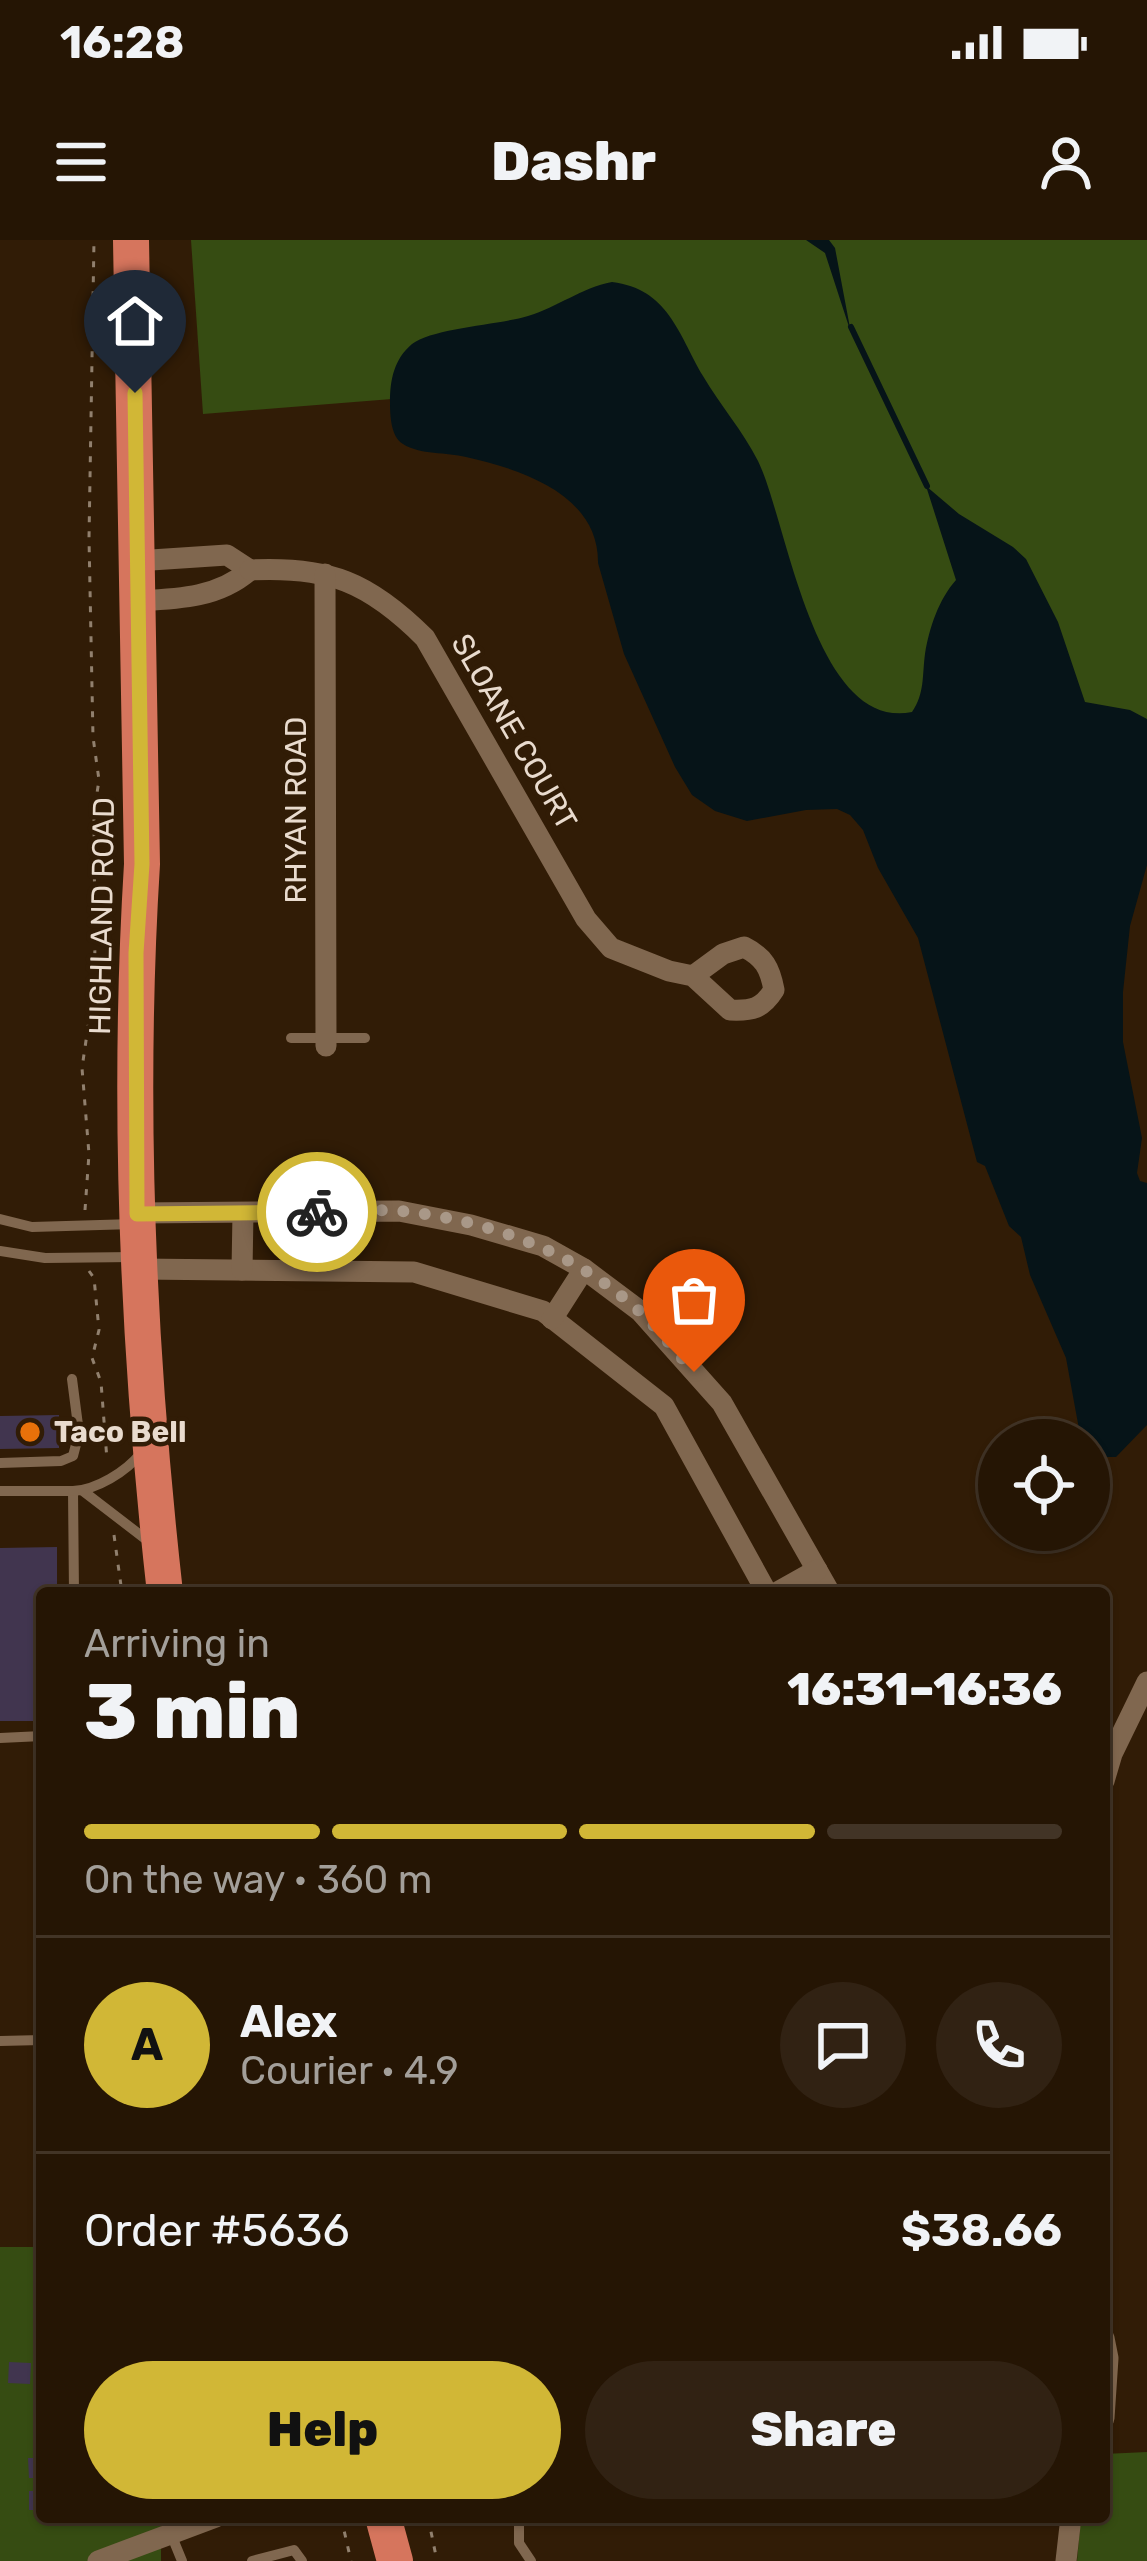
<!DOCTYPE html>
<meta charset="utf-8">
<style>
:root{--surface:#251504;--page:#312213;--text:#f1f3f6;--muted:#a39f9a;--line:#423426;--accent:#d1b736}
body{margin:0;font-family:Rubik,sans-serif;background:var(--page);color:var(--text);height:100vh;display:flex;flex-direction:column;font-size:45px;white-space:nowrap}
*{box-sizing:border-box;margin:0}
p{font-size:39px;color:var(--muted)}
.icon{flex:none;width:66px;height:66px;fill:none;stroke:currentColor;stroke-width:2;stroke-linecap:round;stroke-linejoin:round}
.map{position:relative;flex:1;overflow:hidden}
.details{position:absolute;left:36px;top:1347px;width:1074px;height:936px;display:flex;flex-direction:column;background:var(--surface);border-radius:12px;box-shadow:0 3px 9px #0004,0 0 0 3px var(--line)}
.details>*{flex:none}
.buttons{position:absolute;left:978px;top:1179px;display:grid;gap:24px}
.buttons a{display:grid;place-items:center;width:132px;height:132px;border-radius:50%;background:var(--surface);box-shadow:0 3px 9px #0004,0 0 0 3px var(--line);font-size:60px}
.pin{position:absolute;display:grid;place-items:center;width:102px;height:102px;color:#fff;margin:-123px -51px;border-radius:50% 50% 50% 0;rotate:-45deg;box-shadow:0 0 12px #0007}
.pin .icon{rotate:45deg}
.courier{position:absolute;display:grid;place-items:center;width:120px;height:120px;margin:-60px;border:9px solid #d1b736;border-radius:50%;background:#fff;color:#222;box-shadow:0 3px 15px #0007}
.headline em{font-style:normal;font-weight:800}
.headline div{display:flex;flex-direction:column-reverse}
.headline{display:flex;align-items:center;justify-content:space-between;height:204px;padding:0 48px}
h1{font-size:78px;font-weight:800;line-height:90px}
.bar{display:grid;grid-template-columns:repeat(4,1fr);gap:18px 12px;align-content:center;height:144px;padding:0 48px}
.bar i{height:15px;border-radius:9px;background:var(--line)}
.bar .on{background:var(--accent)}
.bar p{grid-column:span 4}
.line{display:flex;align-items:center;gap:30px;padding:0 48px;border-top:3px solid var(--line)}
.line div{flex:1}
.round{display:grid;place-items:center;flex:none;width:126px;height:126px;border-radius:63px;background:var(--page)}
.cta{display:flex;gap:24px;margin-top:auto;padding:24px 48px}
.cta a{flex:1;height:138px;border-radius:72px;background:var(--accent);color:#111;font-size:48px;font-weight:800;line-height:138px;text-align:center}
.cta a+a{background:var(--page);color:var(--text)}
.status{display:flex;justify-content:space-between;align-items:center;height:84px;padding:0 60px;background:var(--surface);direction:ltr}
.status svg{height:33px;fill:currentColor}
header{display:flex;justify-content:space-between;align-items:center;height:156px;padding:0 48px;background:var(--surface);font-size:54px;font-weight:800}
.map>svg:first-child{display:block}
.green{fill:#364c12}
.water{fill:#061418}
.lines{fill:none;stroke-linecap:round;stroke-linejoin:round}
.stream{stroke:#061418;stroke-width:6}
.building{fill:#41354f}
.path{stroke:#91806e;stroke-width:3;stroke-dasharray:6 9;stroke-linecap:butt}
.lane{stroke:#80674f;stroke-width:10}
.street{stroke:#80674f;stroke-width:21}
.highway{stroke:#d6755d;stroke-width:36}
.done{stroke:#a99888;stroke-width:12;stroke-dasharray:0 21.6}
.route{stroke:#d1b736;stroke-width:15}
.food-dot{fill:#e8710a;stroke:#311c06;stroke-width:4.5}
.labels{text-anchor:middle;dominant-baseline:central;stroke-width:9;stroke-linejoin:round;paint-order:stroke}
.street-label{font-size:30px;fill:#e9dbce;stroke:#311c06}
.poi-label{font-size:30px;font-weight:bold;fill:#e9dbce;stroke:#311c06;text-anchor:start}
</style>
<div class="status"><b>16:28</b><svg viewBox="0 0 49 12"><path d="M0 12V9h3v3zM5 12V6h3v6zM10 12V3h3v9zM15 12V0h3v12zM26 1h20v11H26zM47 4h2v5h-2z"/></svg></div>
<header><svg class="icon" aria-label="menu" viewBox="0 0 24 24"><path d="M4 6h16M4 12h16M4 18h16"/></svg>Dashr<svg class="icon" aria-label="person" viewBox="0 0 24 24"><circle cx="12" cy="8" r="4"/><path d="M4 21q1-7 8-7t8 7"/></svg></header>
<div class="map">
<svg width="1147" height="2321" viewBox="0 0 1147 2321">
<rect width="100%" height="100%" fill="#311c06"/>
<!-- green -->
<g class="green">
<polygon points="191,0 1147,0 1147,576 814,466 658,115 417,157 203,174"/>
<polygon points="0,2007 42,2007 42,2277 161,2277 161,2321 0,2321"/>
<polygon points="1147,2212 1147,2321 1077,2321 1081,2277 1104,2277 1104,2214"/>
</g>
<!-- water -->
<g class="water">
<polygon points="806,0 829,0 835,8 851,93 825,13"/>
<path d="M612 42C668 49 678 93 703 136 720 165 743 191 758 221 787 280 814 492 912 472 925 453 922 436 925 414 929 388 939 359 956 340L926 246 959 274 1013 307 1026 319 1058 382 1085 462 1130 470 1147 479V625L1130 686 1123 752V802L1142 898 1137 933 1140 941 1147 943V1185L1116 1217H1092L1089 1200H1081L1066 1118 1030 1035 1021 997 1009 986 985 926 977 922 918 698 878 628 863 590 850 575 837 569 806 570 747 581 715 571 692 555 675 527 624 414 598 323C599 254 520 229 466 217 447 212 420 215 403 204 391 197 390 176 390 162 390 140 394 119 412 104 433 88 499 85 528 76 558 67 581 48 612 42Z"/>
</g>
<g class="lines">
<!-- stream -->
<polyline class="stream" points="851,87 927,246"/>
</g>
<!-- building -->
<g class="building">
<polygon points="59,1175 59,1208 0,1209 0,1176"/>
<polygon points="57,1307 57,1353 42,1353 42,1481 0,1481 0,1308"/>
<polygon points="9,2122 31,2123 30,2144 8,2143"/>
<polygon points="28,2218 42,2218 42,2238 29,2238"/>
<rect x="29" y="2251" width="13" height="19"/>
</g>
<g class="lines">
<!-- path -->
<g class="path">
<polyline points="85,970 89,914 82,828 95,739 94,573 99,540 93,497 89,298 94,0"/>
<polyline points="89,1031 94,1038 99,1090 92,1118 101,1142 107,1220"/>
<polyline points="114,1295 122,1353"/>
<polyline points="341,2277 351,2321"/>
<polyline points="428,2277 437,2321"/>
</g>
<!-- lane -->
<g class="lane">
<polyline points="291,798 365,798"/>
<polyline points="0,979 32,987 134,984"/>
<polyline points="0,1011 45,1018 134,1017"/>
<polyline points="0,1223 61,1221 73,1216 79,1193 72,1139"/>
<polyline points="0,1251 73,1251 74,1353"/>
<path d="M73 1251C96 1250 126 1232 141 1213"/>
<polyline points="83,1251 152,1304"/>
<polyline points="0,1498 42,1496"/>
<polyline points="0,1801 42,1800"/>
<polyline points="164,2277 182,2321"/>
<polyline points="519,2277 519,2303 531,2321"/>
<polyline points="252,2321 294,2310 302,2321"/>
</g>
<!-- street -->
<g class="street">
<path d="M136 321 227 315 250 330C218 358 178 359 137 361"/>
<path d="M250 330C329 326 369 342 425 398L586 679 611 708 669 731 693 736 730 770C752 771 762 769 774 750 770 728 764 717 744 707L723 714 693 736"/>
<polyline points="325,334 326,806"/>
<polyline points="137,973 399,971 471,985 543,1006 584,1029 640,1071 722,1163 830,1353"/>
<polyline points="140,1029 414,1032 543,1071 664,1166 767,1353"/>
<polyline points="242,1030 243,973"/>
<polyline points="552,1079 584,1029"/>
<polyline points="776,1353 817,1330"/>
<polyline points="1104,1541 1112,1514 1147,1442"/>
<polyline points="1104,2098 1108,2118 1104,2178"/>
<polyline points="98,2321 216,2277"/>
<polyline points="1066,2321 1071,2277"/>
</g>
<!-- highway -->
<g class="highway">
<path d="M131 0 142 624C127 866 138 1112 165 1353"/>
<polyline points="383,2277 395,2321"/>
</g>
</g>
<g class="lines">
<!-- done -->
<path class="done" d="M317 972C344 972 373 969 401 971 488 980 573 1011 638 1070 658 1088 676 1112 694 1132"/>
<!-- route -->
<polyline class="route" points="135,153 142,624 136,713 137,974 317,972"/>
</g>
<!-- markers -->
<circle class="food-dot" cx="30" cy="1192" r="12"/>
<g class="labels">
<!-- street labels -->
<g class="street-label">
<text transform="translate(514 492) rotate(60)">SLOANE COURT</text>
<text transform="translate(296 570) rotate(-90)">RHYAN ROAD</text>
<text transform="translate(102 676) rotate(-89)">HIGHLAND ROAD</text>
</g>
<!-- poi labels -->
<g class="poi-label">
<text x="54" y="1192">Taco Bell</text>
</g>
</g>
</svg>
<div class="buttons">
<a><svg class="icon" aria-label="locate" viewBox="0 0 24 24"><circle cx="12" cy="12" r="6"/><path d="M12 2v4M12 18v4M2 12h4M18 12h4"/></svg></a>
</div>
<div class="pin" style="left:694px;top:1132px;background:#ea580c"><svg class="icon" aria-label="bag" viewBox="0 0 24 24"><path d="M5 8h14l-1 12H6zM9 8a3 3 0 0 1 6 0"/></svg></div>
<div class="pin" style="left:135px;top:153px;background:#1f2937"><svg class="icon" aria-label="home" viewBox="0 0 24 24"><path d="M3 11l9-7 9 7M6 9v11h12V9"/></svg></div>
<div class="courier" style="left:317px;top:972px"><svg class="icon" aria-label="bike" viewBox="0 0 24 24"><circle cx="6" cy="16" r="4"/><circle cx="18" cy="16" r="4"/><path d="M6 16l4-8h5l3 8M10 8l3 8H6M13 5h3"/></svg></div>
<section class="details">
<div class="headline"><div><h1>3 min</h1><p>Arriving in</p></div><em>16:31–16:36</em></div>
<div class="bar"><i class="on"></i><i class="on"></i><i class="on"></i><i></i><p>On the way · 360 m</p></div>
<div class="line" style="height:216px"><b class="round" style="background:var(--accent);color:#111">A</b><div><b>Alex</b><p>Courier · 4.9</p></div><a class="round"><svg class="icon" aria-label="chat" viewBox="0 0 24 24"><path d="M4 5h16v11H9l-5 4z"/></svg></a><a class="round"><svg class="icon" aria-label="phone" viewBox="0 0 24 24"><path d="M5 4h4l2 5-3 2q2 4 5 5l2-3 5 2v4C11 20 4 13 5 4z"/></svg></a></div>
<div class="line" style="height:156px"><div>Order #5636</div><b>$38.66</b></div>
<div class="cta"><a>Help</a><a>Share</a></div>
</section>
</div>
